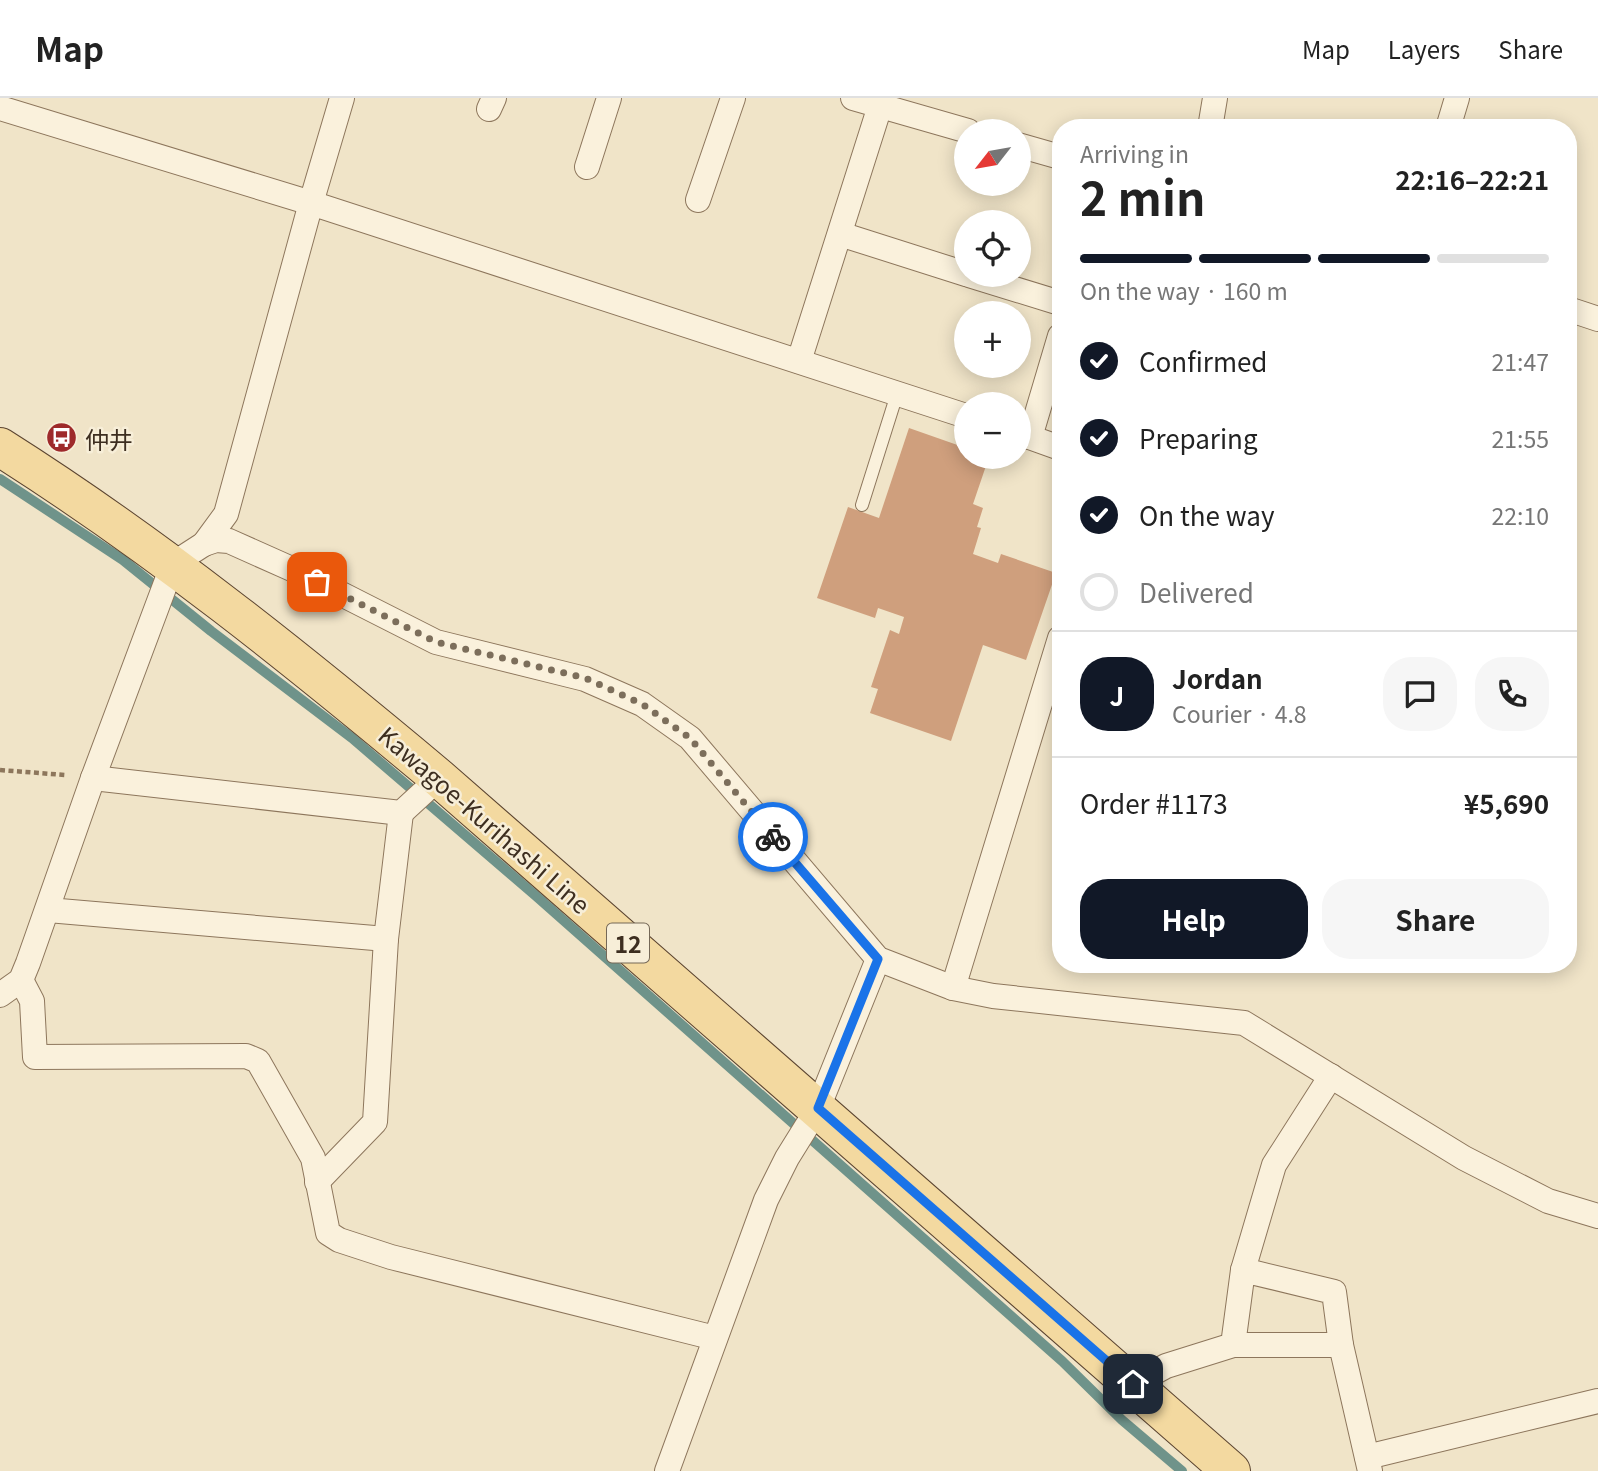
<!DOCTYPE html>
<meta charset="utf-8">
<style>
:root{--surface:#fff;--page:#f6f6f6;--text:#222;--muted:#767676;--line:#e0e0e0;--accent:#111827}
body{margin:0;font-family:Georgia,"Noto Sans JP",serif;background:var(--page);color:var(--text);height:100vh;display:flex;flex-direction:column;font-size:26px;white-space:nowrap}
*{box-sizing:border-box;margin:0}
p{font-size:23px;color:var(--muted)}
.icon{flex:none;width:38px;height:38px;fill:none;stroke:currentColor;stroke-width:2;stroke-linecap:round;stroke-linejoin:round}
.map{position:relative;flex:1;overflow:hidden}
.details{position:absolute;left:1052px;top:21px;width:525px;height:854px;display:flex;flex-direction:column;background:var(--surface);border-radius:28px;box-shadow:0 4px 18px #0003}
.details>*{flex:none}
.needle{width:46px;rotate:239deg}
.controls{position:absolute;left:954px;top:21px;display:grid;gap:14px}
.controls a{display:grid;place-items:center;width:77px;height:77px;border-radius:50%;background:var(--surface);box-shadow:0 4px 18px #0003;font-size:35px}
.pin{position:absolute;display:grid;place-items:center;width:60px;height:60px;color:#fff;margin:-30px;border-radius:14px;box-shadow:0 4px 10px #0006}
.courier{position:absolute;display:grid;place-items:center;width:70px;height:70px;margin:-35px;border:5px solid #1a73e8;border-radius:50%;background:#fff;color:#222;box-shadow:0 2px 9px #0007}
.summary em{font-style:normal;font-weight:700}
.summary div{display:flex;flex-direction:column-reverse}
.summary{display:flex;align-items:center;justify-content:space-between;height:119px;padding:0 28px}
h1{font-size:46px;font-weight:700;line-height:52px}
.bar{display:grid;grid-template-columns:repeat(4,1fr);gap:10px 7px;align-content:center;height:84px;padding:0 28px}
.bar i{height:9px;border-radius:5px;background:var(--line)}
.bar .current{background:var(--accent)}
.bar p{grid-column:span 4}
.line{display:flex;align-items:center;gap:18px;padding:0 28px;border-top:2px solid var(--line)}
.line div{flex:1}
.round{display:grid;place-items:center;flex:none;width:74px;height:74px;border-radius:28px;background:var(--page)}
ol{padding:0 28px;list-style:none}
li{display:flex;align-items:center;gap:21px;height:77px}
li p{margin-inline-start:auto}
li .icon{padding:7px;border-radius:50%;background:var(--accent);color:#fff;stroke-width:4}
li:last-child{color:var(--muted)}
li i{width:38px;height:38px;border:4px solid var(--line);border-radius:50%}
.cta{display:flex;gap:14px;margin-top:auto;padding:14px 28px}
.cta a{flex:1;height:80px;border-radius:28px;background:var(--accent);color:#fff;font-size:28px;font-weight:700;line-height:80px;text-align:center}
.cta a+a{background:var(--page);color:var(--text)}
header{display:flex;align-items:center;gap:42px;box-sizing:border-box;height:98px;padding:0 35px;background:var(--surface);border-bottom:2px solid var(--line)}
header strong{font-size:33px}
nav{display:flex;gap:38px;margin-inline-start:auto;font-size:24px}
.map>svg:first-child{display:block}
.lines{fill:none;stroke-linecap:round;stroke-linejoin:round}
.stream{stroke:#6f938a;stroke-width:10}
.building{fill:#cf9f7d}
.service-casing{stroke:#8d765c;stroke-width:14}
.minor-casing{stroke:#8d765c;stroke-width:26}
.primary-casing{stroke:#5b4430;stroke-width:40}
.path{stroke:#8d765c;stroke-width:4.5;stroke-dasharray:5 3.5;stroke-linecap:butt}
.service{stroke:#faf1dc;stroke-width:12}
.minor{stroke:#faf1dc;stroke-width:24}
.primary{stroke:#f3d9a0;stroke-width:38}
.done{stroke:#7c6e5b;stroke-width:7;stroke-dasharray:0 12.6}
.route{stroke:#1a73e8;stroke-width:9}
.labels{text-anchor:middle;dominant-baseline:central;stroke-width:5;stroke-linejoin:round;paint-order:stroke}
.shield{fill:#f7eed8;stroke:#756857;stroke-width:2}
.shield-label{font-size:23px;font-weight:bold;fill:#3d2e20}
.poi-label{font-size:24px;fill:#3d2e20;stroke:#f7eed8;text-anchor:start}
.street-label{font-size:24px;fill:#3d2e20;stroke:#f7eed8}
</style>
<header>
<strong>Map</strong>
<nav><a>Map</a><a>Layers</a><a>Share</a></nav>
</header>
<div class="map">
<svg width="1598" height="1373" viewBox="0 0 1598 1373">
<rect width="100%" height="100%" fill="#f0e4c8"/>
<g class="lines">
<!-- stream -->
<polyline class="stream" points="0,381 123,462 211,533 352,640 536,798 1062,1263 1122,1322 1182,1373"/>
</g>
<!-- building -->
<polygon class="building" points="909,330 966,350 966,359 989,359 973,406 983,410 977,429 981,430 973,456 998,465 1001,456 1056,475 1026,562 983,547 951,643 870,615 878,591 871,589 890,532 899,536 904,519 878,510 875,520 817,500 848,409 879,420"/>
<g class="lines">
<defs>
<polyline id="service" points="862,407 897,296"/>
<g id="minor">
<polyline points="853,0 968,33"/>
<polyline points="0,10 311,105 966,318"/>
<polyline points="489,11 494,0"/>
<polyline points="1210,30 1215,0"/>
<polyline points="1448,30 1457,0"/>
<polyline points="1018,47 1060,59"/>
<polyline points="587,69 609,0"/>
<polyline points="698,102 733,0"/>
<polyline points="840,136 966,176"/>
<polyline points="969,177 1060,205"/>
<polyline points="1568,211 1598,221"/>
<polyline points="799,263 880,8"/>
<polyline points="1018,335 1060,350"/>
<polyline points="1030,339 1060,238"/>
<polyline points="204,446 216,442 229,443 294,472 436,544 585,581 642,606 690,640 878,861 953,890 993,898 1244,925 1464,1060 1548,1103 1598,1118"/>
<polyline points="93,680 401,715 439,680"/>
<polyline points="48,812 386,841"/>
<polyline points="21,882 32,903 35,959 246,958 258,963 313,1060 328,1135 339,1142 391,1159 715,1240"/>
<polyline points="953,890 1060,540"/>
<polyline points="0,897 21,882 28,865 93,680 173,466 204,446 226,416 311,105 342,0"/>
<polyline points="317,1084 375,1024 386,841 401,715"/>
<polyline points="1243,1172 1274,1067 1331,978"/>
<polyline points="1341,1247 1370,1373"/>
<polyline points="1133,1286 1166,1268 1233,1247 1341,1247 1334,1194 1243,1172 1233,1247"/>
<polyline points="1367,1359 1598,1303"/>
<polyline points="667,1373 766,1102 787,1060 818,1010 878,861"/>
</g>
<path id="primary" d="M0 349C155 447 298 562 439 680L1231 1373"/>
</defs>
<!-- service casing -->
<use href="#service" class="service-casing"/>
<!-- minor casing -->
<use href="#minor" class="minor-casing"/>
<!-- primary casing -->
<use href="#primary" class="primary-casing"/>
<!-- path -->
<polyline class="path" points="0,672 65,677"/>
<!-- service -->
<use href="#service" class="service"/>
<!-- minor -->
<use href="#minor" class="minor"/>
<!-- primary -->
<use href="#primary" class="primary"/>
</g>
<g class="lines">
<!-- done -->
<polyline class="done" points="317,484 436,544 585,580 642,606 690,640 773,739"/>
<!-- route -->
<polyline class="route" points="773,739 878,861 818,1010 1133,1286"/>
</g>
<!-- icons -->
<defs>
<symbol id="bus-disc" viewBox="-11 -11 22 22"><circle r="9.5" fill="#9e2a2b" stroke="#f7eed8"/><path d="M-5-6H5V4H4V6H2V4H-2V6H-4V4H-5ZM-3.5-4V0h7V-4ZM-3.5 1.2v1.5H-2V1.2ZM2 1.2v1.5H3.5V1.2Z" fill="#fff"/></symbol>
</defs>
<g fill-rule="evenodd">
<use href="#bus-disc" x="44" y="322" width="35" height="35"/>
</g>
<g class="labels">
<!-- shield labels -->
<rect class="shield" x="607" y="825.5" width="42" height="39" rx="5"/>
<g class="shield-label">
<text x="628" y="845">12</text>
</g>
<!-- poi labels -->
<g class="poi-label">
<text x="85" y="340">仲井</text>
</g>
<!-- street labels -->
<g class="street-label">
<text transform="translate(485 721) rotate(41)">Kawagoe-Kurihashi Line</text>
</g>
</g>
</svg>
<div class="controls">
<a><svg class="needle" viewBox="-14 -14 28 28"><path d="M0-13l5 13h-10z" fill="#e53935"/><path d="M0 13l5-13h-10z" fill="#767676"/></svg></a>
<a><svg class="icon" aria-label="locate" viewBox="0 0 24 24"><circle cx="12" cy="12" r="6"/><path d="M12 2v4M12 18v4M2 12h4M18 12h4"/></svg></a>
<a>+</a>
<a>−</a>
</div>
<div class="pin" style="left:317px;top:484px;background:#ea580c"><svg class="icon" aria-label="bag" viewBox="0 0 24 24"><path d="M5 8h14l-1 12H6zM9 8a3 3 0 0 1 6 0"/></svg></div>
<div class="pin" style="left:1133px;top:1286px;background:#1f2937"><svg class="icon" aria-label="home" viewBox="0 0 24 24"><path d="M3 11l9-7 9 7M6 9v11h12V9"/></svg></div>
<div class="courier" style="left:773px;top:739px"><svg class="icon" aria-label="bike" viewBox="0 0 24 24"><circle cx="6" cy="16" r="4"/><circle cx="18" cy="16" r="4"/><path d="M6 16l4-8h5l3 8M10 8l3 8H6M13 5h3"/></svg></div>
<section class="details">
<div class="summary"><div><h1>2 min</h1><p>Arriving in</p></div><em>22:16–22:21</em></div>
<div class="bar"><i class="current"></i><i class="current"></i><i class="current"></i><i></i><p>On the way · 160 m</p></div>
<ol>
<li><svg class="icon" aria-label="check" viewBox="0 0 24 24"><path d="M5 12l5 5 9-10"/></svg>Confirmed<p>21:47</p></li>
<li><svg class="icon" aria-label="check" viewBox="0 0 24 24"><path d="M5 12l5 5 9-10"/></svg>Preparing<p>21:55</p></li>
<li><svg class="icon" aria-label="check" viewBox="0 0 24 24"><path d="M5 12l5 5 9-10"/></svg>On the way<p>22:10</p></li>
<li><i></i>Delivered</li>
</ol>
<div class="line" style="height:126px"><b class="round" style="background:var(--accent);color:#fff">J</b><div><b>Jordan</b><p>Courier · 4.8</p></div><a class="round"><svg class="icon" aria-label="chat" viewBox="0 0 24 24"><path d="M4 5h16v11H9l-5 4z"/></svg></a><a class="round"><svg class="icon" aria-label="phone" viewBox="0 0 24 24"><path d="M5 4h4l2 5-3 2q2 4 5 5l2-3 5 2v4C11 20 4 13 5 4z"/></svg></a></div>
<div class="line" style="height:91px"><div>Order #1173</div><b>¥5,690</b></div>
<div class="cta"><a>Help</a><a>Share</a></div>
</section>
</div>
